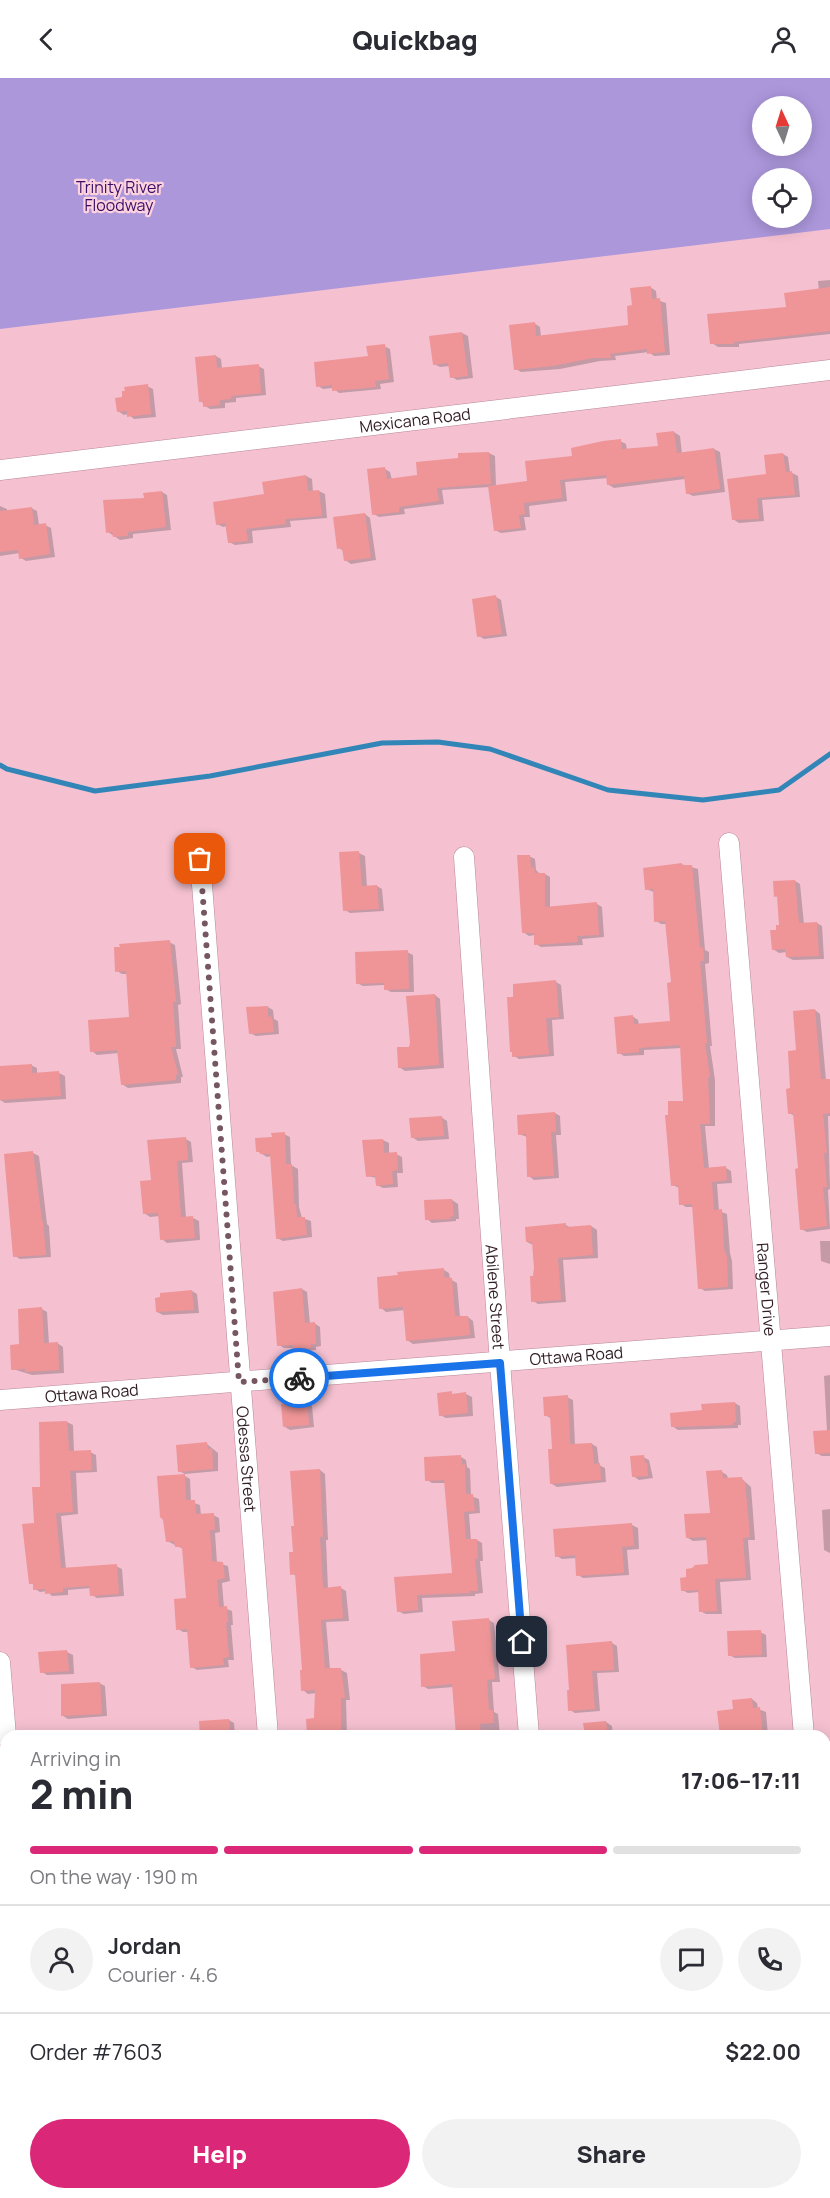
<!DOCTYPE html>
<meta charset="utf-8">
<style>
:root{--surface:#fff;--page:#f2f2f3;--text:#2b2b33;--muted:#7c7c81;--line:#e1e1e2;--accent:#db2777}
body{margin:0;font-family:Manrope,sans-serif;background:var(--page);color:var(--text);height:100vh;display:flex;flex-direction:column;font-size:22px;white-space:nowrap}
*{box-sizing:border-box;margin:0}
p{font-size:20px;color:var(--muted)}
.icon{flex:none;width:33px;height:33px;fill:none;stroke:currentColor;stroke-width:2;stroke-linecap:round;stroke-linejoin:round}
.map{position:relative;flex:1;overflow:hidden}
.details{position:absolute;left:0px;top:1652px;width:831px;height:470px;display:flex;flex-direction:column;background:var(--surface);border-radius:18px 18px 0 0;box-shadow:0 3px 15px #0003}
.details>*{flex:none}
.needle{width:39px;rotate:356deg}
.controls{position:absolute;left:752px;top:18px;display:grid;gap:12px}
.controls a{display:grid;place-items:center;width:60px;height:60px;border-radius:50%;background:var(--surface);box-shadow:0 3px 15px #0003;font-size:30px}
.pin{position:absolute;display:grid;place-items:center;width:51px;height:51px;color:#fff;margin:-26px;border-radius:12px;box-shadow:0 3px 9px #0006}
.courier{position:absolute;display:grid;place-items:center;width:60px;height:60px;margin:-30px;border:4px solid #1a73e8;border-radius:50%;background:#fff;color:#222;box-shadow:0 2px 8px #0007}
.head em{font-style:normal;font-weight:800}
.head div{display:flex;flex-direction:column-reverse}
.head{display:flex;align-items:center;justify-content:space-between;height:102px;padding:0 30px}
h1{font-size:39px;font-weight:800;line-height:45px}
.bar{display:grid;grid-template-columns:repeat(4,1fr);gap:9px 6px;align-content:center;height:72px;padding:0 30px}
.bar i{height:8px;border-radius:4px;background:var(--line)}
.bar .current{background:var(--accent)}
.bar p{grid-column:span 4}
.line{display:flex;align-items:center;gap:15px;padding:0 30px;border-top:2px solid var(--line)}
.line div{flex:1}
.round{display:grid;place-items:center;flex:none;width:63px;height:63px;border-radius:32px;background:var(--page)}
.action{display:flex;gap:12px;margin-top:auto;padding:12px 30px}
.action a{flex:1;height:69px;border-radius:36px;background:var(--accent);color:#fff;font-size:24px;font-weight:800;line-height:69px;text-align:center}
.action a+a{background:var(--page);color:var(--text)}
header{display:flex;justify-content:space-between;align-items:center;height:78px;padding:0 30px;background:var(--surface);font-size:27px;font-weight:800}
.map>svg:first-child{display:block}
.green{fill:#ac97db;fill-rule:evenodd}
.shadow{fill:#0003}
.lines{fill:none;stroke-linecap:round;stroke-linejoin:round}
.stream{stroke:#3286b7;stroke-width:5}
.building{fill:#ef9597}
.minor-casing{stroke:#b78796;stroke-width:21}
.minor{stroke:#fff;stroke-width:20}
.done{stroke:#765761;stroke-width:6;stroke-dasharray:0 10.8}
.route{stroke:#1a73e8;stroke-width:8}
.labels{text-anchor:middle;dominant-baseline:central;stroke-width:4.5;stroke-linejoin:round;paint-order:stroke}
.park-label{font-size:16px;fill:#370d66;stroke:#fcd2de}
.street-label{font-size:16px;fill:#311e24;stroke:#fcd2de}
</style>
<header><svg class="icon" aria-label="back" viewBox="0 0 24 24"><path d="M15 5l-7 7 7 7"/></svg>Quickbag<svg class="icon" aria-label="person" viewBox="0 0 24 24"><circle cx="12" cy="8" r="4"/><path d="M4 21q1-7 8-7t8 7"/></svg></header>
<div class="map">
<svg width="830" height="2120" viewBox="0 0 830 2120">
<rect width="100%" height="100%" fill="#f5c1d1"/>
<!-- green -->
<path class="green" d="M0 0H830V151L0 251ZM762 28H801V68H762ZM762 100H801V140H762Z"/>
<!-- shadow -->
<g class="shadow">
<polygon points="830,202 830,256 739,266 739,269 718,269 712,265 788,230 819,212 818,203"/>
<polygon points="650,209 656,213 657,222 666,225 670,277 654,278 649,274 615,278 616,282 600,283 560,291 521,294 516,291 534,245 540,249 541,259 630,248 634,228"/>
<polygon points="462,255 468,258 473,300 457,302 452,299 450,288 440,289 434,286 431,259"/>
<polygon points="384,268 390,271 394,304 380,306 381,311 339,315 333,310 323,311 318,308 369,279"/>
<polygon points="216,278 221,281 222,291 258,288 264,291 266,317 236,320 236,324 225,325 225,330 210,331 205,328 201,323"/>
<polygon points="147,308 153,311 156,339 134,341 128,336 124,337 118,333"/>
<polygon points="674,354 680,358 682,376 714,371 720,374 725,414 693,418 687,415 685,401 614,410 609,407 608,400 565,404 567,423 529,428 530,439 524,439 526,452 501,455 495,452 490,409 442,412 444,426 404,431 405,436 379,439 374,436 385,391 390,394 392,402 419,399 460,381 489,375 495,378 496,408 529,404 574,379 620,363 626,366 627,372 659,369"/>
<polygon points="783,376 788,379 790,394 798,398 800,419 762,422 764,443 739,445 733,441"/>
<polygon points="306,398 312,401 313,414 319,413 325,416 327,440 290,443 291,449 252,453 253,465 235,467 229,464 227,448 223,449 217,446 266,417"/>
<polygon points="162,414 167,417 171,452 133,456 133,460 120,462 108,454 146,421"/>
<polygon points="0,428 7,431 7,434 31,430 37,433 39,447 45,447 51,450 55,479 26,483 21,480 20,475 0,478"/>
<polygon points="365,436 370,440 376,482 351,486 345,482 344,473 339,470"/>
<polygon points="496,519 501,522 507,558 484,561 479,558"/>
<polygon points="359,775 365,778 367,809 377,808 382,811 384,833 350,835 345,832"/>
<polygon points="529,778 535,781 536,792 540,796 545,796 550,799 550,830 597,826 602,829 604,859 582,861 583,867 541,869 536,866 535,857 529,858 523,854"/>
<polygon points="681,786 698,791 705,872 709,874 709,885 705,886 712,968 710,968 715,1002 715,1048 705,1048 709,1091 726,1090 731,1093 732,1105 717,1106 719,1133 727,1136 730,1175 732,1183 733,1211 705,1213 700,1210 693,1129 686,1129 681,1126 680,1110 672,1107 685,1024 682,970 644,972 644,977 624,978 619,975 632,938 638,942 639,947 672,944 673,906 667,846 661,846 656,843 654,814 646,811"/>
<polygon points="795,803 800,806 804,846 817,845 822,848 824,881 793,882 787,879 787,874 779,875 773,871 780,848 778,819 775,818"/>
<polygon points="169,864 175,867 181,926 178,927 181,971 176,971 183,999 181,999 181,1005 128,1010 122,1006 119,975 97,977 92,973 131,940 128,896 122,896 117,893 121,870"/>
<polygon points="407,874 413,877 414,914 391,914 385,911 385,907 363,908 357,905"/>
<polygon points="556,904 561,907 564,941 552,942 554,978 519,981 514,978"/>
<polygon points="435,917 440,921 444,990 405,993 399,989"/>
<polygon points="268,929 273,932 274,941 278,943 279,956 256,958 250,955"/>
<polygon points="815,932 820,936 826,1002 830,1002 830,1038 828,1038 830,1111 828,1112 830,1151 807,1154 801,1151 800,1092 795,1038 789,1035 798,974"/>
<polygon points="31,987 37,990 37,996 59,995 65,998 66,1021 5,1025 0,1022 0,989"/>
<polygon points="555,1035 560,1038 561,1057 556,1057 559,1100 534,1102 529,1098 527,1059 519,1056"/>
<polygon points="441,1039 447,1043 449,1061 418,1063 412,1059"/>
<polygon points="284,1056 290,1059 291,1087 298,1091 299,1129 302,1140 311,1143 312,1159 283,1163 277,1160 272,1078 267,1079 257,1073 273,1060"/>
<polygon points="186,1061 191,1064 193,1084 182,1085 186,1140 193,1140 199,1143 200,1162 167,1165 162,1161 160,1138 150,1139 144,1135 152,1103"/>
<polygon points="383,1062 389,1065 389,1076 396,1076 402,1079 403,1095 397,1095 398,1109 383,1110 377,1107 377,1100 367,1098"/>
<polygon points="33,1075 39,1078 47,1146 49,1148 51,1179 20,1181 15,1178"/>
<polygon points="452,1122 458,1126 459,1141 456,1141 456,1143 432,1145 427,1141"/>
<polygon points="566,1147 571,1150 591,1148 597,1152 598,1180 563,1182 566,1224 538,1226 533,1223 535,1199 533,1167 527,1164"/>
<polygon points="820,1163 830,1163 830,1186 821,1183"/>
<polygon points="444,1192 449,1195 450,1201 457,1205 460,1239 468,1239 473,1243 475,1260 413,1266 407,1262 405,1232 386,1234 381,1230"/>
<polygon points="302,1211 307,1214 310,1246 314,1245 320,1249 321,1268 316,1269 316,1272 300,1273 295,1270 284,1270 279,1267"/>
<polygon points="192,1213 197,1216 199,1235 163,1237 157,1234"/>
<polygon points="42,1231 47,1234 49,1266 57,1265 63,1269 64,1295 32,1297 13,1291 21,1268"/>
<polygon points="830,1297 830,1378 822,1378 816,1375 827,1353 824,1298"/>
<polygon points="466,1316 472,1319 473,1338 446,1340 440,1337"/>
<polygon points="567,1319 573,1322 575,1367 592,1366 597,1369 599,1387 605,1390 606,1404 557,1409 552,1406 554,1372 552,1341 545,1337"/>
<polygon points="307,1325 312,1328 314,1349 290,1352 285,1349"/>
<polygon points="735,1325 740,1328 741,1347 738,1347 738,1350 678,1352 672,1348"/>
<polygon points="67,1344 73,1347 74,1375 90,1374 96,1377 97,1394 76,1395 78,1436 61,1438 66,1491 116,1488 122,1491 124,1518 97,1520 92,1517 91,1510 68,1512 68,1517 52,1518 47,1513 40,1514 35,1511 34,1507 31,1505 36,1447 42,1410 40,1346"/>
<polygon points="207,1366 218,1375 218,1393 185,1396 179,1393"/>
<polygon points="461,1379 466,1382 467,1389 470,1391 471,1418 479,1421 480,1435 469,1436 471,1463 477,1462 482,1465 483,1483 480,1483 483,1515 475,1516 475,1518 422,1520 423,1534 404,1536 398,1533 395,1500 454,1497 445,1405 432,1405 427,1402"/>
<polygon points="643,1379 649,1382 653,1400 639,1402 633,1398"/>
<polygon points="320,1392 325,1396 328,1462 326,1462 328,1511 341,1510 346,1513 349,1543 326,1544 330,1591 341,1592 347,1595 350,1622 346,1622 347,1658 308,1658 316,1642 317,1615 308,1616 303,1612 303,1593 297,1498 292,1496 295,1449"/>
<polygon points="722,1394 727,1397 728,1401 742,1401 751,1409 755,1462 748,1462 751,1502 720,1504 722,1536 706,1536 700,1533 699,1514 688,1515 682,1512 688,1501 710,1487 708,1462 693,1463 688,1460 711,1436"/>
<polygon points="185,1398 190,1401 191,1424 200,1427 201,1437 213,1437 219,1440 220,1454 215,1455 217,1485 228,1488 230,1503 222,1505 224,1530 232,1533 233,1547 231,1547 234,1582 228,1582 229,1589 197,1592 192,1589 189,1554 183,1554 178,1551 188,1521 183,1471 167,1463"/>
<polygon points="830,1431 830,1475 824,1472 822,1432"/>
<polygon points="632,1447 638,1450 639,1471 627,1472 629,1497 583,1500 578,1497 577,1480 562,1481 557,1478"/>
<polygon points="489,1542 494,1545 500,1604 492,1604 494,1634 498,1636 500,1658 450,1658 450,1653 457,1652 454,1609 428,1611 423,1608"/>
<polygon points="760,1554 766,1557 767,1579 735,1580 729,1577"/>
<polygon points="612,1565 617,1568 619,1594 597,1595 600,1633 575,1635 570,1632 571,1613"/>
<polygon points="67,1574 73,1577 74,1596 47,1597 42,1594"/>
<polygon points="99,1605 105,1608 107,1638 68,1641 63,1638"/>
<polygon points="752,1621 757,1625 758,1631 766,1634 768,1658 721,1658 735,1633"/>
<polygon points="229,1642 234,1645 235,1658 201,1658"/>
<polygon points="606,1644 612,1648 613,1658 586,1658"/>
<polygon points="830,1773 830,1947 825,1947 825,1774"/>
<polygon points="0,2014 4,2052 6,2053 6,2076 4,2076 4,2106 6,2115 11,2115 11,2120 0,2120"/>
<polygon points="83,2115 126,2115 127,2120 84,2120"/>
<polygon points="227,2115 270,2115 271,2120 228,2120"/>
<rect x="344" y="2115" width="49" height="5"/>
</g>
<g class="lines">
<!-- stream -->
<polyline class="stream" points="0,687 7,691 95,713 210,698 382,665 438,664 490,671 608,712 703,722 779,712 830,676"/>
</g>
<!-- building -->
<g class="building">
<polygon points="651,208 652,221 660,220 665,274 647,276 647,271 610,276 611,280 593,280 553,288 514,292 509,247 535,244 536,258 628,247 627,228 632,227 630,210"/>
<polygon points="830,209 830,253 734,264 734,266 710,266 707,236 786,229 784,215"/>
<polygon points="462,254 468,298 450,300 448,285 433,287 429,258"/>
<polygon points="385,266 389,301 375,303 376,309 357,311 332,313 332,307 316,309 314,284 368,278 366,268"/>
<polygon points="216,277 217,290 259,286 261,315 231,318 231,321 220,322 220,327 203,329 203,324 199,324 195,279"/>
<polygon points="148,306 151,336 127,339 127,333 117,334 115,320 122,319 122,313 125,313 124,309"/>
<polygon points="674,353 677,375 714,370 720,411 686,416 684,398 607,407 606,397 560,402 562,420 524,425 525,436 519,437 521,450 494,453 488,408 527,403 525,383 572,378 571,370 603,363 621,361 622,371 658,368 656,355"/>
<polygon points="489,374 491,406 437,410 439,423 399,429 399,434 372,437 367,391 385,389 387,401 417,397 416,384 458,380 458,375"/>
<polygon points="783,375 786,394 792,393 795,417 757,420 759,441 732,442 727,401 766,396 764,377"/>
<polygon points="306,397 308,413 319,412 322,438 285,441 286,446 246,451 248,463 228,465 225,445 216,447 213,424 264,416 262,404"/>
<polygon points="162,413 166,449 128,454 128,458 113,459 112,454 106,455 103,422 144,420 143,415"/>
<polygon points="32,429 34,447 46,445 50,476 19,481 18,472 0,474 0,433"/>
<polygon points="365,435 371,480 344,483 342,470 337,471 333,439"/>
<polygon points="496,517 502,556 477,559 472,521"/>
<polygon points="359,773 362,808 377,807 379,831 343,833 339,774"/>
<polygon points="517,777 530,777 531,790 534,789 535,795 545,795 545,829 597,824 599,857 577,858 578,864 534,867 534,855 522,855"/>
<polygon points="682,785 682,787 692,787 700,870 703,869 704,883 700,883 707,965 705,965 710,999 708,999 710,1046 700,1046 704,1090 726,1088 727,1102 712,1104 714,1132 722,1131 724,1171 727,1179 728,1209 698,1211 692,1126 679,1127 678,1107 671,1108 665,1037 668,1037 668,1023 683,1023 680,967 639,970 639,974 617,976 614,939 633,937 634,946 670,943 667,905 671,904 665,843 654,844 653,811 645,812 643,790"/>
<polygon points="795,802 799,845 817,844 819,878 786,879 785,871 772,872 770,852 776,852 776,847 779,847 777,818 774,819 773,803"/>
<polygon points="170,862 176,924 173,924 176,969 171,969 178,996 176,997 176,1002 121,1007 117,972 90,974 88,942 129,939 126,893 115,894 114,869 120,869 119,866"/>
<polygon points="408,872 409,911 384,912 384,905 356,906 355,874"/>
<polygon points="556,902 559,939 546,940 549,976 512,979 512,974 510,974 507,919 513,919 513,906"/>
<polygon points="435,916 439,987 398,990 397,969 409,969 410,965 406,918"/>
<polygon points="268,928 268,939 272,938 274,954 249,956 246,929"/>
<polygon points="815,931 821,1001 830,1001 830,1035 823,1036 827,1075 824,1075 827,1109 823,1109 827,1148 800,1152 795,1091 798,1090 793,1035 788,1036 786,1011 790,1010 788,973 796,972 793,933"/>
<polygon points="32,986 32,995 59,993 61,1018 0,1022 0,988"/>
<polygon points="555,1034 556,1054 551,1054 554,1098 527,1099 526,1056 518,1057 517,1037"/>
<polygon points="442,1038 444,1058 411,1060 409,1040"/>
<polygon points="285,1054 286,1086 292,1086 294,1126 296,1126 297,1139 305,1139 307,1157 276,1161 270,1076 260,1076 260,1073 256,1074 255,1060 272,1059 271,1055"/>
<polygon points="186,1059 188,1082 177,1083 181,1139 193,1138 195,1160 160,1162 158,1135 143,1136 140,1103 151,1102 147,1062"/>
<polygon points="383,1061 384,1075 397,1074 398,1092 392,1093 393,1106 376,1108 375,1098 366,1099 362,1062"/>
<polygon points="33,1073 42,1143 43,1143 46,1177 13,1179 4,1076"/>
<polygon points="452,1121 454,1138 450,1139 451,1141 425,1142 424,1122"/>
<polygon points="566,1145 566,1149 591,1147 593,1177 558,1180 561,1222 531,1224 530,1198 533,1198 534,1190 532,1164 526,1164 525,1149"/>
<polygon points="444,1190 444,1199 452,1200 455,1238 468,1238 470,1257 406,1263 403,1229 379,1231 377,1199 398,1197 397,1194"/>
<polygon points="302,1210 305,1245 315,1244 316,1266 311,1266 311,1270 293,1271 293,1267 277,1268 273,1214"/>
<polygon points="192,1212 194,1232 156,1234 155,1220 160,1219 160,1215"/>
<polygon points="42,1229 44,1265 58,1264 59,1292 25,1294 25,1291 11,1292 10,1267 19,1266 18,1231"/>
<polygon points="452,1313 452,1316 466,1314 468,1335 439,1338 437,1315"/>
<polygon points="568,1317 570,1366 592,1365 594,1386 600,1385 601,1402 550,1406 548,1371 552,1371 550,1338 544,1338 543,1319"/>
<polygon points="307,1324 309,1347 283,1349 281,1326"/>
<polygon points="735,1324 736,1344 733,1344 733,1347 671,1349 670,1335 702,1332 701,1326"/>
<polygon points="67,1343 69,1373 91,1372 92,1392 70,1393 73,1434 56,1435 61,1490 117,1486 119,1516 90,1518 89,1508 63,1510 63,1514 45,1516 45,1511 33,1512 33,1506 29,1506 22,1446 34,1445 32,1409 40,1409 39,1344"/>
<polygon points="830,1352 830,1375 815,1376 813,1353"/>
<polygon points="207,1364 208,1371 212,1370 213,1391 178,1394 176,1367"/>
<polygon points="461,1377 462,1387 465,1386 466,1416 473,1416 475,1433 464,1434 466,1461 477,1461 478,1480 475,1481 478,1513 470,1513 470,1515 417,1517 418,1532 397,1534 394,1499 452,1495 444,1402 425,1403 424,1379"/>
<polygon points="644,1377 645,1385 647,1385 648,1398 632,1399 630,1378"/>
<polygon points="320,1391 323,1459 320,1459 323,1510 341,1508 343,1540 321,1542 325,1590 341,1590 345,1620 341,1620 341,1658 307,1658 306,1641 314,1640 315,1612 301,1613 300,1592 302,1592 295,1496 290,1497 289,1474 293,1474 291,1448 294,1448 290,1393"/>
<polygon points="722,1392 723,1400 742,1399 743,1404 745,1404 750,1459 743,1460 746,1500 715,1501 717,1533 699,1534 698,1512 681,1513 680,1500 686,1499 686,1491 692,1490 695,1487 708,1486 706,1459 686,1460 684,1436 710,1435 706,1393"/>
<polygon points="185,1396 186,1422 195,1422 196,1436 214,1435 215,1452 210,1452 212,1483 223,1484 225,1500 217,1502 219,1529 227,1528 228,1544 226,1545 229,1579 223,1580 224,1587 190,1590 187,1551 176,1552 174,1521 186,1520 182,1469 175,1469 174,1463 166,1464 163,1442 160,1439 157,1398"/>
<polygon points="632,1445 634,1468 622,1469 624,1495 576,1498 575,1477 555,1479 553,1451"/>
<polygon points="489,1540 495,1601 487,1602 489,1632 493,1632 494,1645 480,1646 481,1658 456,1658 452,1606 421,1609 420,1576 455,1573 452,1543"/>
<polygon points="761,1552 762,1577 728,1578 727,1553"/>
<polygon points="612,1563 614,1592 592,1593 595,1631 568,1633 567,1612 569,1612 566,1567"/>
<polygon points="67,1572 69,1593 40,1595 38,1574"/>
<polygon points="100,1604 102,1636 61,1638 61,1606"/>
<polygon points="752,1620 753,1630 760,1629 763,1658 720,1658 717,1633 733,1631 732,1622"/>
<polygon points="229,1641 230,1658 200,1658 199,1643"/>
<polygon points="606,1643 608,1658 585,1658 583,1645"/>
</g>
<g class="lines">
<defs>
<g id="minor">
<path id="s1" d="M0 392 830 292"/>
<path id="s2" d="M729 765 804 1658"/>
<path id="s3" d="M464 779 500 1285 529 1658"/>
<path id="s4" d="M200 781 268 1658"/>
<path id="s5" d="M0 1322 830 1258"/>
<polyline points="0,1584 6,1658"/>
<polyline points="825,1733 830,1734"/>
<polyline points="825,2071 830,2071"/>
<polyline points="44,2115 44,2120"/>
<polyline points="305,2115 305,2120"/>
<polyline points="565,2115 566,2120"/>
<polyline points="621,2120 633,2115"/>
</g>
</defs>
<!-- minor casing -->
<use href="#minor" class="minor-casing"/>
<!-- minor -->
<use href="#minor" class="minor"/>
</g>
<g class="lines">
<!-- done -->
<polyline class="done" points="200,781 239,1304 299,1300"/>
<!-- route -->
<polyline class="route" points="299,1300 500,1285 522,1564"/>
</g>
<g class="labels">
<!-- park labels -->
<g class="park-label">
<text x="119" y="109">Trinity River<tspan x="119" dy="18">Floodway</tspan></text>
</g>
<!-- street labels -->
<g class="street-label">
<text stroke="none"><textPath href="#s1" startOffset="418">Mexicana Road</textPath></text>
<text stroke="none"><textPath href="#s2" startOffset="448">Ranger Drive</textPath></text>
<text stroke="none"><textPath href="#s3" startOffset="441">Abilene Street</textPath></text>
<text stroke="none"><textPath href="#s5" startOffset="578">Ottawa Road</textPath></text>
<text stroke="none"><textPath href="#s5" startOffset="92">Ottawa Road</textPath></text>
<text stroke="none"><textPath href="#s4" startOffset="602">Odessa Street</textPath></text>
</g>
</g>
</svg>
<div class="controls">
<a><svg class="needle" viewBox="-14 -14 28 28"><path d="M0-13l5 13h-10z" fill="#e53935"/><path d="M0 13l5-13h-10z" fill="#7c7c81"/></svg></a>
<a><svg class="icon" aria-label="locate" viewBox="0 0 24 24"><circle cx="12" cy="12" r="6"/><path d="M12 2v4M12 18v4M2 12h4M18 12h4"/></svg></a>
</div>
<div class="pin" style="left:200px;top:781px;background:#ea580c"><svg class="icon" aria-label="bag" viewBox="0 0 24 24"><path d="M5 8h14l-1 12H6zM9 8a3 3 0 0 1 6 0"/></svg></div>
<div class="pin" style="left:522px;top:1564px;background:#1f2937"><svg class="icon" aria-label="home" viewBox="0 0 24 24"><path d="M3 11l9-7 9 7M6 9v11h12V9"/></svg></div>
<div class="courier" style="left:299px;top:1300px"><svg class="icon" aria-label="bike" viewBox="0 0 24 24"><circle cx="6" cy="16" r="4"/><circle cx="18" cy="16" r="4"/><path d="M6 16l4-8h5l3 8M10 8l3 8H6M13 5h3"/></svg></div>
<section class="details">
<div class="head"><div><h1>2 min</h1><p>Arriving in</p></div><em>17:06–17:11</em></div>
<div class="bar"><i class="current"></i><i class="current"></i><i class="current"></i><i></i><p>On the way · 190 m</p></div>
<div class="line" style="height:108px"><a class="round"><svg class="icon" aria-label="person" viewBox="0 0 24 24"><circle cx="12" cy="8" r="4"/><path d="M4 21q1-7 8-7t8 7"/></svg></a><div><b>Jordan</b><p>Courier · 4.6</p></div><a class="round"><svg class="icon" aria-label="chat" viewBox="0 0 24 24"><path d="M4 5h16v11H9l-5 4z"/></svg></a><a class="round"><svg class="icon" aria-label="phone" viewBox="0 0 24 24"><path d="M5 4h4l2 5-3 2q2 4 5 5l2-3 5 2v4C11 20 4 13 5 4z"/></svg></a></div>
<div class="line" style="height:78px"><div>Order #7603</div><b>$22.00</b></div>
<div class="action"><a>Help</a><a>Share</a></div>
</section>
</div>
